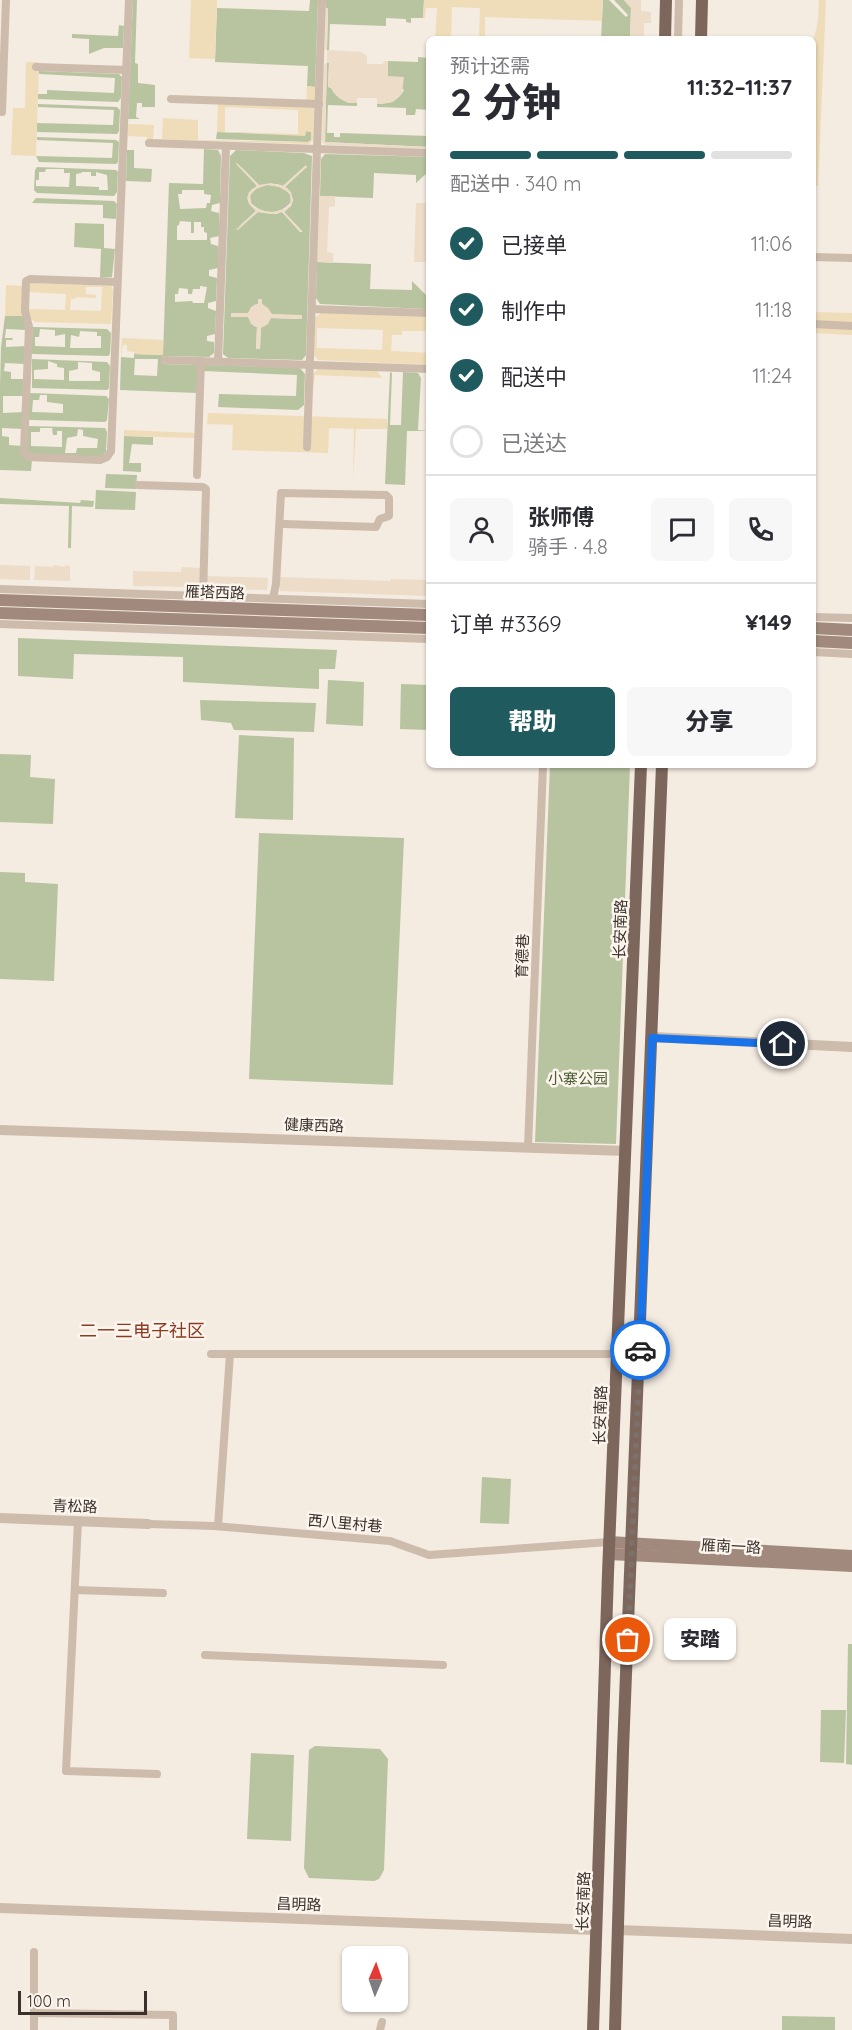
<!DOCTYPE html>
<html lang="zh">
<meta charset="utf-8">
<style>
:root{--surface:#fff;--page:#f7f7f7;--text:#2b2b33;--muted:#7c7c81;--line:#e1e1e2;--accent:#1f5a5e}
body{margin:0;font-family:Quicksand,"Noto Sans SC",sans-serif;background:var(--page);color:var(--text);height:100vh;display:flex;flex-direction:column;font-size:22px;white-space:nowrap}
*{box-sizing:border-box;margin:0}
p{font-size:20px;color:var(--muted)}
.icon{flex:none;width:33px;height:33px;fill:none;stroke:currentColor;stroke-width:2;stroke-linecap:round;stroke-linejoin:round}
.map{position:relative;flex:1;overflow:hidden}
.panel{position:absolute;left:426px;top:36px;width:390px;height:732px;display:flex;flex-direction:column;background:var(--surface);border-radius:9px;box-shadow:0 2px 4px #0004}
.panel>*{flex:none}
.needle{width:39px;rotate:2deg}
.controls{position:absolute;left:342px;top:1946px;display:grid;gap:12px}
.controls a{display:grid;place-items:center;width:66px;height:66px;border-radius:9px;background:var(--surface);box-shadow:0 2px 4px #0004;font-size:30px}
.scale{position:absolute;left:18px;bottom:15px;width:129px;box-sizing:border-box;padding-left:6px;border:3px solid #3b302b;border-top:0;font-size:16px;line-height:21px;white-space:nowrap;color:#3b302b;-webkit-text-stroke:4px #fbf5ee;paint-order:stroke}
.pin{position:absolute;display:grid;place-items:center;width:51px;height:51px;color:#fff;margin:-26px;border:3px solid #fff;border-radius:50%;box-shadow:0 2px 6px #0007}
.courier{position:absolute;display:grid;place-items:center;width:60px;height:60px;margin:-30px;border:4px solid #1a73e8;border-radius:50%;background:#fff;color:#222;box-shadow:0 2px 8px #0007}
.bubble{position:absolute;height:42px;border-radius:9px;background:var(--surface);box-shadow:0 2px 4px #0004;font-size:20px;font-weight:800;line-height:42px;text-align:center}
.summary em{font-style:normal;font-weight:800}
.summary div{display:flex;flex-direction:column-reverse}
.summary{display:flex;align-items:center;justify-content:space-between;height:102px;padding:0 24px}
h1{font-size:39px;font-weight:800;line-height:45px}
.bar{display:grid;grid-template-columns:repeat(4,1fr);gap:9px 6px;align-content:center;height:72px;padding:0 24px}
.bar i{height:8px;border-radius:4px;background:var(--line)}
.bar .on{background:var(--accent)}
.bar p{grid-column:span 4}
.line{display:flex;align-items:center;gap:15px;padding:0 24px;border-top:2px solid var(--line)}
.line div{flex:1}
.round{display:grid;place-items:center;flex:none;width:63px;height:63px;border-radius:9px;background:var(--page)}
ol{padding:0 24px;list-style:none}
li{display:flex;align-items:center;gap:18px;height:66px}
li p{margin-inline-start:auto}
li .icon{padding:6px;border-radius:50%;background:var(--accent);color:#fff;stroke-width:4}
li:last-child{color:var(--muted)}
li i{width:33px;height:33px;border:3px solid var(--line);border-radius:50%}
.cta{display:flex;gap:12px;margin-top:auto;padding:12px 24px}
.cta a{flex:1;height:69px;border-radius:9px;background:var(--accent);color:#fff;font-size:24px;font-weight:800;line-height:69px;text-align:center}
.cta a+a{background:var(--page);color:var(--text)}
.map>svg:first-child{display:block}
.green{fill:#b8c4a0;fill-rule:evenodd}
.sand{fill:#efdcb8;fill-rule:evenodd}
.plaza{fill:#ecdcc8;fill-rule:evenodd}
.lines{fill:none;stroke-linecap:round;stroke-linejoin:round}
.minor{stroke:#cdbbac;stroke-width:8}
.tertiary{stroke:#cdbbac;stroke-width:10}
.secondary{stroke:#a18a7d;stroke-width:12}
.primary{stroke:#7d675c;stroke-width:12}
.done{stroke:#7c716b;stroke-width:6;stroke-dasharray:0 10.8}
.route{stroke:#1a73e8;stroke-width:8}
.labels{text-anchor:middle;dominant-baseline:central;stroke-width:5;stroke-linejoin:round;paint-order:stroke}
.street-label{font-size:15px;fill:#3b302b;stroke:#fbf5ee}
.park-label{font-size:15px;fill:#4a5a2e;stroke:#fbf5ee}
.quarter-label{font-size:18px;fill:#8c3b22;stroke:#fbf5ee}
</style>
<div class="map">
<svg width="852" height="2030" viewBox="0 0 852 2030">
<rect width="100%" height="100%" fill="#f4ebe1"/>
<!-- green -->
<g class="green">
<polygon points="133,0 137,0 135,63 138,64 138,83 155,85 155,107 142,107 142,103 137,103 136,117 140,119 128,119"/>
<polygon points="310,0 318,0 315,87 307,86 308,66 215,62 217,8 309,11"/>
<polygon points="326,0 424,0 423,18 411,18 411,23 406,22 406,19 386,18 386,26 330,24 329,51 327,50 328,9 326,8"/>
<polygon points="603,0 609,0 626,17 628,15 614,0 624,0 631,8 630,39 601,39"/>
<polygon points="119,25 124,26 123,48 104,48 89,54 89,39 72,38 72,34 118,36"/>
<path d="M418 57 429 58V110L416 109 415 115H406V108L377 107V104C390 104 398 101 404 90L387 76 388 61 418 62Z"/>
<path d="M327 63H329L328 87 331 88C337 99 344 102 357 103V106L328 105 327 133H334V137H340V133L429 136V147L325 142Z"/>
<polygon points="39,71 119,74 122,77 121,98 118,102 38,99 38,94 47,94 47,90 114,93 115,78 39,74"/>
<polygon points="38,104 117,107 120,110 119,131 117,134 37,132 37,123 113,125 114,110 38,107"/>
<polygon points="306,131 311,132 311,140 308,142 216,139 217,132 305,135"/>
<polygon points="37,137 116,140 119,142 118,162 116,164 39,162 36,156 112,158 113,143 37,140"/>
<path d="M204 149 218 150 221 156 220 203 212 205 211 211 219 213V236L210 238 211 244 218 246V268L209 270V276L217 278 216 301 208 303V308L216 311 215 334 207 336V341L214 342V353L209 357 163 356V364L198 365 197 393 120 390 121 357 134 358V354L163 355 169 183 203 184ZM182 190H204V194L211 195 210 203H207L206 208 180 209 178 194H182ZM180 221 191 222V233H194V222H201V227H204V232L207 233V240H177V226L179 225ZM200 286 207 287 204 303H193L192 301 175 302V294H178L179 288 188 289V294H192L193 289H200ZM135 359H158L157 376 134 375Z"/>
<polygon points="127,150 134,150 134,168 152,169 151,182 126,181"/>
<path d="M236 150 304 153 312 156 306 355 302 360 228 358 223 354 230 156ZM237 163 259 185 277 184 283 186 306 165 285 187 288 189 293 200 291 206 284 212 302 231 300 232 282 212 276 214 258 212 236 229 256 211 248 201 251 190 257 186ZM258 299 271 314 302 316 301 319 271 318 265 326 261 327 260 349 256 348 257 327 254 326 248 317 231 313H248L254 305 258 304Z"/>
<polygon points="325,154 429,157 429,171 416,183 416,175 374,173 373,198 320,196 321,159"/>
<path d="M37 167 116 170 118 172 117 192 114 196 37 193 34 190 35 170ZM46 169H64V173H70L69 187 36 186V180H39V172H45ZM82 172H91V176H96V172L107 175 108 190H99V187L76 186V174L81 173Z"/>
<path d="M271 185 283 188 290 194 291 202C281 215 262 215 251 203L250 196C254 188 262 185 271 185Z"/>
<polygon points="36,198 114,201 117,204 116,219 103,218 103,205 32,203"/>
<polygon points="75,223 104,224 104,248 115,249 112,277 100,278 101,249 74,247"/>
<polygon points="317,262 371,264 370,289 412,290 412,281 427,296 426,309 320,304 316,298"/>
<polygon points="5,316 23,316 26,330 6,329 5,338 13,338 12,340 6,340 6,347 26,346 25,364 5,363 4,371 11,372 11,379 25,379 24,396 3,396 3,413 24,412 23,429 2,428 2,436 9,437 9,445 22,446 32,460 31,471 0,470 0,386 1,347"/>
<path d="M33 327 107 329 111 333 110 354 108 356 33 354 31 353ZM40 329 55 330V336L65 334V347L35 346V337H39ZM80 331 97 332V336H101V348H70L71 335 79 337Z"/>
<path d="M32 359 107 362 110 366 109 388 107 390 32 388ZM48 361 57 364V367L64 368V380L34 379V370L48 369ZM78 362 92 363V370L100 372V381H69V371L78 369Z"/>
<polygon points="204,365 300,368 305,374 304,405 298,410 218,407 219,394 296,396 297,375 203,371"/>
<polygon points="390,372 392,373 390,425 401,425 403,372 418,373 421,378 418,430 429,431 407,431 405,485 385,484"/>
<path d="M31 393 106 396 109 399 107 420 105 422 30 420 28 419 29 394ZM40 395H47V402L63 404V413L32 412 33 400H39Z"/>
<path d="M29 426 105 428 107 432 106 452 101 457 31 455 26 451 28 427ZM40 428H52L53 435H57V431H62V447L31 446V432H40ZM78 429 83 430V436L98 439 97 448H77L76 453H65L67 438 77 436Z"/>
<polygon points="124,436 153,437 153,445 132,444 129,463 141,463 141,472 123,471"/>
<polygon points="106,474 137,475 136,489 105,488"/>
<polygon points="96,490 136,492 135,510 95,509"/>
<polygon points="0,498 80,503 81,500 94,501 93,507 72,506 71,548 68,548 69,506 0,504"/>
<polygon points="18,638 337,650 335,669 319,669 319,689 183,682 183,657 74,654 73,679 18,676"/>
<polygon points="328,680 364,682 363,726 326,724"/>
<polygon points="401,684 429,685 429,730 400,729"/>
<polygon points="200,700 316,703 314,732 234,730 231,723 201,720"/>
<polygon points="239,735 294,738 293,820 235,818"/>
<polygon points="0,754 31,755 30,777 55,779 53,824 0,822"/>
<polygon points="550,765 630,765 616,1144 535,1142"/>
<polygon points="259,833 404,838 393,1085 249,1079"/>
<polygon points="0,872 25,873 25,882 58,884 54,981 0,979"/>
<polygon points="482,1477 511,1479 509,1524 480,1523"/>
<polygon points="848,1644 852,1644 852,1765 846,1764"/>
<polygon points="821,1710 846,1710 844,1763 820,1762"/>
<polygon points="315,1746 380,1749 388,1759 384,1870 379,1879 374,1881 309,1878 304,1868 309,1750"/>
<polygon points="251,1753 294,1755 291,1841 247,1839"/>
<polygon points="782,2016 835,2017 835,2030 782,2030"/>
</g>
<!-- sand -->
<g class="sand">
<polygon points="191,0 217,0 215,59 189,58"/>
<polygon points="424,0 603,0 602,21 485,17 485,36 531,37 531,39 479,39 480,8 452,7 451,39 435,39 437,8 426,8 425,18 423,18"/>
<polygon points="819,0 826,0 818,186 813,186 813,100 816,100 816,92 813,91 813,42 818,21"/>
<polygon points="26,62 39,62 36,156 11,155 13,108 25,108"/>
<path d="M307 86 315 87 313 140 309 144 147 139V137L128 136V124L154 125 153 139H162L163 118 198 120V140L308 142 311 140V132L306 131 305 136 217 132 218 103 306 106ZM225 107 298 110V134L225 132Z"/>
<path d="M30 283 111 286 113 290 111 324 35 322 31 319 28 309 65 310 66 294 28 292ZM86 287H102L101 311 70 310 71 299H75L76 297 96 298V295L86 294Z"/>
<polygon points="6,285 23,286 23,316 5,316"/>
<polygon points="813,312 852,313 852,335 813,333"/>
<path d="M321 313 429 317V331H402V335H392L391 351 429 353V365L318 360 314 355 315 318ZM317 328 383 330 382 350 317 348Z"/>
<polygon points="122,338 163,340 163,355 134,354 134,352 127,351 127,345 123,345 121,357"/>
<polygon points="318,369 377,371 382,378 315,375 312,399 313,374"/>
<polygon points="208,413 387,419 387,429 356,429 353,479 354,429 329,428 328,453 232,450 233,425 207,424"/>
<polygon points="124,430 196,433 195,438 124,436"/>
</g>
<!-- plaza -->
<g class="plaza">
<polygon points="624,0 641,0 641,11 651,12 651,23 644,23 644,39 630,39 631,8"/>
<polygon points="326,8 328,8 327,50 361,52 367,56 367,64 383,64 384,61 388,61 388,76 404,77 402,93 393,102 377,104 377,98 357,98 357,103 348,103 339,98 331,88 328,87 329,63 327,63 325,142 429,147 429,149 327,145 323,143 322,140 324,65 327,62 327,51 325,48"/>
<path d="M237 163 259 185 271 183 283 186 306 165 307 167 285 187 291 192 293 200 291 206 284 212 303 232H300L282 212 270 214 258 212 238 230H236L256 211 249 204 247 198 249 192 257 186 236 164ZM267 185 279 187 288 192 291 197 290 205 285 209 274 212 262 211 255 208 251 203 250 195 256 189Z"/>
<polygon points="320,196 335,196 335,206 329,207 327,252 333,253 333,263 317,262"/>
<polygon points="416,203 429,203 429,309 426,309 428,262 414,262"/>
<polygon points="258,299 262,299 262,304 268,308 272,314 302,315 302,319 271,318 268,324 261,328 260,349 256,349 257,327 251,324 248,317 231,317 231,313 248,313 251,307 258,304"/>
<polygon points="0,565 30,566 30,580 0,579"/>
<polygon points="53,565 65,567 66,565 70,566 70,581 34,580 35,566 53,567"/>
<polygon points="182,567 201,568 199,587 133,586 133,571 181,572"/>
<polygon points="206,576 268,578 267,590 209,589 207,587"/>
<polygon points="279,577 390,581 391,579 429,580 429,596 280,591"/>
</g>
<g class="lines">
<!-- minor -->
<g class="minor">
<polyline points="678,39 679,0"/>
<polyline points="36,67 127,70"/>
<polyline points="171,99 319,104"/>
<polyline points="2,112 6,0"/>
<polyline points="149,143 429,153"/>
<polyline points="813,257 852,258"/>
<polyline points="117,282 30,279 26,281 25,311 29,327 24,451 28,457 100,460 107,457 111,451 129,0"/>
<polyline points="312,309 429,313"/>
<polyline points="813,324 852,326"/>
<polyline points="165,360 429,369"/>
<polyline points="218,361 226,146"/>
<polyline points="307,447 322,0"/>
<polyline points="197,475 201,361"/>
<polyline points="138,485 203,487 206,489 203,596"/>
<polyline points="0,589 429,604"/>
<polyline points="273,598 276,584 281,493 386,495 389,498 389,516 380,519 376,527 284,524"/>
<polyline points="813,617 852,618"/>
<polyline points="0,624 429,639"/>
<polyline points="813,652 852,654"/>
<polyline points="528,1147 543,765"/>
<polyline points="211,1354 618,1354"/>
<polyline points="78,1521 66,1771 157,1774"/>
<polyline points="148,1524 214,1526 390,1541 429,1555 609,1542"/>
<polyline points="218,1526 230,1354"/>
<polyline points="75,1590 163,1593"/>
<polyline points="205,1655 443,1665"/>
<polyline points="34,2013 173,2015 173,2030"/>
<polyline points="34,2030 34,1952"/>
<polyline points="380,2030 382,2022"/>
</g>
<!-- tertiary -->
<g class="tertiary">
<polyline points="652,1037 852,1047"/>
<polyline points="0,1130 626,1151"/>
<polyline points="0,1518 148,1524"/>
<polyline points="0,1908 597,1930"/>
<polyline points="619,1930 852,1939"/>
</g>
<!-- secondary -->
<g class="secondary">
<polyline points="0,600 429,615"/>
<polyline points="0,613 429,628"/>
<polyline points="813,628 852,630"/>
<polyline points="813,641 852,643"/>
<polyline points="609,1542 852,1556"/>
<polyline points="609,1554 852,1566"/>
</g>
<!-- primary -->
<g class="primary">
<polyline points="665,39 666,0"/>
<polyline points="701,39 702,0"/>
<polyline points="593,2030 608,1573 641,765"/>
<polyline points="615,2030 623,1750 662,765"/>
</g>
</g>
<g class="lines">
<!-- done -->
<polyline class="done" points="628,1640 640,1350"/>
<!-- route -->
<polyline class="route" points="640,1350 652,1038 783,1044"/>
</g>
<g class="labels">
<!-- street labels -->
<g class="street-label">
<text transform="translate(215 592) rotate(2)">雁塔西路</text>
<text transform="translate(620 929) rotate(-88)">长安南路</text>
<text transform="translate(522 956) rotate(-88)">育德巷</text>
<text transform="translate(314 1125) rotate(2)">健康西路</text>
<text transform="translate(600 1415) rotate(-88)">长安南路</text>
<text transform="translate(75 1506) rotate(2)">青松路</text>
<text transform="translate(345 1523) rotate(5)">西八里村巷</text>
<text transform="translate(731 1546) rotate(3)">雁南一路</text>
<text transform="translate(583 1901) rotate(-88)">长安南路</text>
<text transform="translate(299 1904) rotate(2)">昌明路</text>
<text transform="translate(790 1921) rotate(2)">昌明路</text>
</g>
<!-- park labels -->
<g class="park-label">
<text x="578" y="1078">小寨公园</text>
</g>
<!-- quarter labels -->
<g class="quarter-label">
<text x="142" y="1330">二一三电子社区</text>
</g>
</g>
</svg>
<div class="controls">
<a><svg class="needle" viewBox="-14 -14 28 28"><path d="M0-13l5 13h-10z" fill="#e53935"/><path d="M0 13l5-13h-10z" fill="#7c7c81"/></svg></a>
</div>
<div class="scale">100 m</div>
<div class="pin" style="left:628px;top:1640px;background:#ea580c"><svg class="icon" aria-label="bag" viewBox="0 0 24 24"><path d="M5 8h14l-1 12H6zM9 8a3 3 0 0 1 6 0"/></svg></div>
<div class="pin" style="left:783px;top:1044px;background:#1f2937"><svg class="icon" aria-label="home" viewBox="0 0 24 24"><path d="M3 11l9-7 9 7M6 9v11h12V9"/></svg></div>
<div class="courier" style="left:640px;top:1350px"><svg class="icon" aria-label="car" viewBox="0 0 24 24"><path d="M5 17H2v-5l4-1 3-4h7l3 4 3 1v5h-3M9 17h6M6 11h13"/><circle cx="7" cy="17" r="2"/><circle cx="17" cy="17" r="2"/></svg></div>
<div class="bubble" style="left:664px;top:1618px;width:72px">安踏</div>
<section class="panel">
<div class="summary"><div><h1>2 分钟</h1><p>预计还需</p></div><em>11:32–11:37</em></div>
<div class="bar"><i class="on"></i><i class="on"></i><i class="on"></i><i></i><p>配送中 · 340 m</p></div>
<ol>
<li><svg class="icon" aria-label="check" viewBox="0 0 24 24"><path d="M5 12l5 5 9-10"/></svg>已接单<p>11:06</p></li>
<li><svg class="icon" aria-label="check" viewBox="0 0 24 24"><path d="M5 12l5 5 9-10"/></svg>制作中<p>11:18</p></li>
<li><svg class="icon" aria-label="check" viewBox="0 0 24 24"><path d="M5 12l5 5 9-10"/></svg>配送中<p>11:24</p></li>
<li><i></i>已送达</li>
</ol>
<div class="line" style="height:108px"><a class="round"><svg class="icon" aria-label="person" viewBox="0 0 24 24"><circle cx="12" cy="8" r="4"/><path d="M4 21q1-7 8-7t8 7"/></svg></a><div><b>张师傅</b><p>骑手 · 4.8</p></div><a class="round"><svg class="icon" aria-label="chat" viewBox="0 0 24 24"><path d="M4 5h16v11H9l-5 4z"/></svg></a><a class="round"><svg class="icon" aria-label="phone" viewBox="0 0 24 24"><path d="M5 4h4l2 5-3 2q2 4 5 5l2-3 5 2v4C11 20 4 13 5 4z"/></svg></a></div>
<div class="line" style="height:78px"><div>订单 #3369</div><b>¥149</b></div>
<div class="cta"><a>帮助</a><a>分享</a></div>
</section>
</div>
